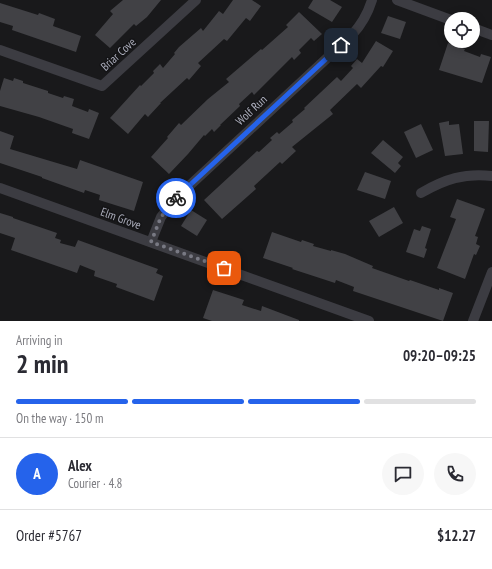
<!DOCTYPE html>
<meta charset="utf-8">
<style>
:root{--surface:#fff;--page:#f7f7f7;--text:#2b2b33;--muted:#7c7c81;--line:#e1e1e2;--accent:#2563eb}
body{margin:0;font-family:"PT Sans Narrow",sans-serif;background:var(--page);color:var(--text);height:100vh;display:flex;flex-direction:column;font-size:15px;white-space:nowrap}
*{box-sizing:border-box;margin:0}
p{font-size:13px;color:var(--muted)}
.icon{flex:none;width:22px;height:22px;fill:none;stroke:currentColor;stroke-width:2;stroke-linecap:round;stroke-linejoin:round}
.map{position:relative;height:321px;overflow:hidden}
.details{display:flex;flex-direction:column;background:var(--surface);flex:1}
.details>*{flex:none}
.tools{position:absolute;left:444px;top:12px;display:grid;gap:8px}
.tools a{display:grid;place-items:center;width:36px;height:36px;border-radius:50%;background:var(--surface);box-shadow:0 2px 10px #0003;font-size:20px}
.pin{position:absolute;display:grid;place-items:center;width:34px;height:34px;color:#fff;margin:-17px;border-radius:8px;box-shadow:0 2px 6px #0006}
.courier{position:absolute;display:grid;place-items:center;width:40px;height:40px;margin:-20px;border:3px solid #2563eb;border-radius:50%;background:#fff;color:#222;box-shadow:0 1px 5px #0007}
.overview em{font-style:normal;font-weight:800}
.overview div{display:flex;flex-direction:column-reverse}
.overview{display:flex;align-items:center;justify-content:space-between;height:68px;padding:0 16px}
h1{font-size:26px;font-weight:800;line-height:30px}
.bar{display:grid;grid-template-columns:repeat(4,1fr);gap:6px 4px;align-content:center;height:48px;padding:0 16px}
.bar i{height:5px;border-radius:3px;background:var(--line)}
.bar .current{background:var(--accent)}
.bar p{grid-column:span 4}
.line{display:flex;align-items:center;gap:10px;padding:0 16px;border-top:1px solid var(--line)}
.line div{flex:1}
.round{display:grid;place-items:center;flex:none;width:42px;height:42px;border-radius:21px;background:var(--page)}
.map>svg:first-child{display:block}
.building{fill:#414145}
.lines{fill:none;stroke-linecap:round;stroke-linejoin:round}
.minor{stroke:#3c3c42;stroke-width:10}
.done{stroke:#787983;stroke-width:4;stroke-dasharray:0 7.2}
.route{stroke:#2563eb;stroke-width:5}
.labels{text-anchor:middle;dominant-baseline:central;stroke-width:3;stroke-linejoin:round;paint-order:stroke}
.street-label{font-size:12px;fill:#abadbb;stroke:#141416}
</style>
<div class="map">
<svg width="492" height="321" viewBox="0 0 492 321">
<rect width="100%" height="100%" fill="#19191b"/>
<!-- building -->
<g class="building">
<polygon points="123,0 161,0 147,17 136,26 134,24 110,48 95,35 113,14 110,11"/>
<polygon points="233,0 252,0 261,6 250,21 246,18 227,41 224,39 198,63 201,66 189,80 187,78 160,103 161,103 148,117 145,114 128,134 110,118 140,85 141,86 154,73 153,71 160,64 163,68 175,54 174,53 179,47 201,28 203,31 219,11 223,14"/>
<polygon points="313,0 330,0 342,7 332,22 308,8"/>
<polygon points="0,3 38,15 39,13 55,19 53,26 81,36 76,52 12,30 13,26 0,22"/>
<polygon points="299,12 322,34 314,41 311,38 299,50 301,53 294,60 292,57 254,95 252,92 239,104 240,106 220,125 221,125 214,132 212,129 205,136 204,135 188,154 169,174 151,157 168,138 167,137 179,123 181,125 208,99 229,82 226,79 261,49 262,50 288,27 286,25"/>
<polygon points="388,16 406,22 400,39 381,33"/>
<polygon points="376,41 393,51 383,67 381,66 361,88 357,84 330,110 333,114 292,147 296,151 282,164 280,162 254,186 256,189 222,219 204,200 257,151 259,152 272,140 270,138 277,132 279,134 293,122 292,120 305,109 304,108 337,77 341,81 353,68 351,66 357,59 362,63"/>
<polygon points="448,43 465,49 464,51 480,57 481,54 491,57 482,83 439,70"/>
<polygon points="4,78 13,81 14,78 23,81 23,83 48,91 48,93 63,98 64,96 74,99 72,106 88,112 89,109 99,113 89,139 72,133 73,129 39,117 0,106 0,91"/>
<polygon points="449,121 449,125 459,124 463,154 445,156 439,123"/>
<polygon points="474,121 489,121 488,152 474,151"/>
<polygon points="421,124 433,150 416,158 404,132"/>
<polygon points="0,131 14,136 10,149 77,169 80,160 143,182 134,211 99,200 100,195 85,190 84,193 42,178 42,177 0,163"/>
<polygon points="383,140 403,157 398,163 401,166 395,173 371,153"/>
<polygon points="365,172 391,181 385,199 357,190"/>
<polygon points="457,199 485,209 475,236 478,237 476,244 480,246 476,255 474,254 465,279 437,268 456,219 450,217"/>
<polygon points="394,207 403,223 379,237 369,221"/>
<polygon points="191,210 207,220 197,236 181,226"/>
<polygon points="0,213 13,217 13,218 57,233 55,238 61,240 60,243 75,247 78,240 158,269 156,273 163,276 154,301 116,287 117,284 94,276 95,271 80,265 77,273 11,250 15,238 0,233"/>
<polygon points="422,226 431,229 425,248 427,249 424,258 406,252 414,229 420,231"/>
<polygon points="272,232 301,242 302,240 314,244 313,246 331,251 331,250 345,254 373,266 372,268 409,281 410,280 439,290 439,288 453,293 443,321 353,291 354,287 336,280 335,283 292,269 293,268 263,258"/>
<polygon points="213,290 244,300 242,305 261,311 262,306 299,320 299,321 212,321 203,318"/>
</g>
<g class="lines">
<!-- minor -->
<g class="minor">
<polyline points="397,0 451,20"/>
<polyline points="473,28 492,35"/>
<polyline points="0,50 102,86 196,0"/>
<polyline points="0,188 369,321"/>
<path d="M421 193C445 179 464 173 492 176"/>
<path d="M151 242 161 217 174 200 352 35C362 24 368 13 372 0"/>
<polyline points="473,321 492,272"/>
</g>
</g>
<g class="lines">
<!-- done -->
<polyline class="done" points="176,198 161,217 151,242 224,268"/>
<!-- route -->
<polyline class="route" points="176,198 341,45"/>
</g>
<g class="labels">
<!-- street labels -->
<g class="street-label">
<text transform="translate(118 54) rotate(-42)">Briar Cove</text>
<text transform="translate(251 110) rotate(-43)">Wolf Run</text>
<text transform="translate(121 218) rotate(20)">Elm Grove</text>
</g>
</g>
</svg>
<div class="tools">
<a><svg class="icon" aria-label="locate" viewBox="0 0 24 24"><circle cx="12" cy="12" r="6"/><path d="M12 2v4M12 18v4M2 12h4M18 12h4"/></svg></a>
</div>
<div class="pin" style="left:224px;top:268px;background:#ea580c"><svg class="icon" aria-label="bag" viewBox="0 0 24 24"><path d="M5 8h14l-1 12H6zM9 8a3 3 0 0 1 6 0"/></svg></div>
<div class="pin" style="left:341px;top:45px;background:#1f2937"><svg class="icon" aria-label="home" viewBox="0 0 24 24"><path d="M3 11l9-7 9 7M6 9v11h12V9"/></svg></div>
<div class="courier" style="left:176px;top:198px"><svg class="icon" aria-label="bike" viewBox="0 0 24 24"><circle cx="6" cy="16" r="4"/><circle cx="18" cy="16" r="4"/><path d="M6 16l4-8h5l3 8M10 8l3 8H6M13 5h3"/></svg></div>
</div>
<section class="details">
<div class="overview"><div><h1>2 min</h1><p>Arriving in</p></div><em>09:20–09:25</em></div>
<div class="bar"><i class="current"></i><i class="current"></i><i class="current"></i><i></i><p>On the way · 150 m</p></div>
<div class="line" style="height:72px"><b class="round" style="background:var(--accent);color:#fff">A</b><div><b>Alex</b><p>Courier · 4.8</p></div><a class="round"><svg class="icon" aria-label="chat" viewBox="0 0 24 24"><path d="M4 5h16v11H9l-5 4z"/></svg></a><a class="round"><svg class="icon" aria-label="phone" viewBox="0 0 24 24"><path d="M5 4h4l2 5-3 2q2 4 5 5l2-3 5 2v4C11 20 4 13 5 4z"/></svg></a></div>
<div class="line" style="height:52px"><div>Order #5767</div><b>$12.27</b></div>
</section>
